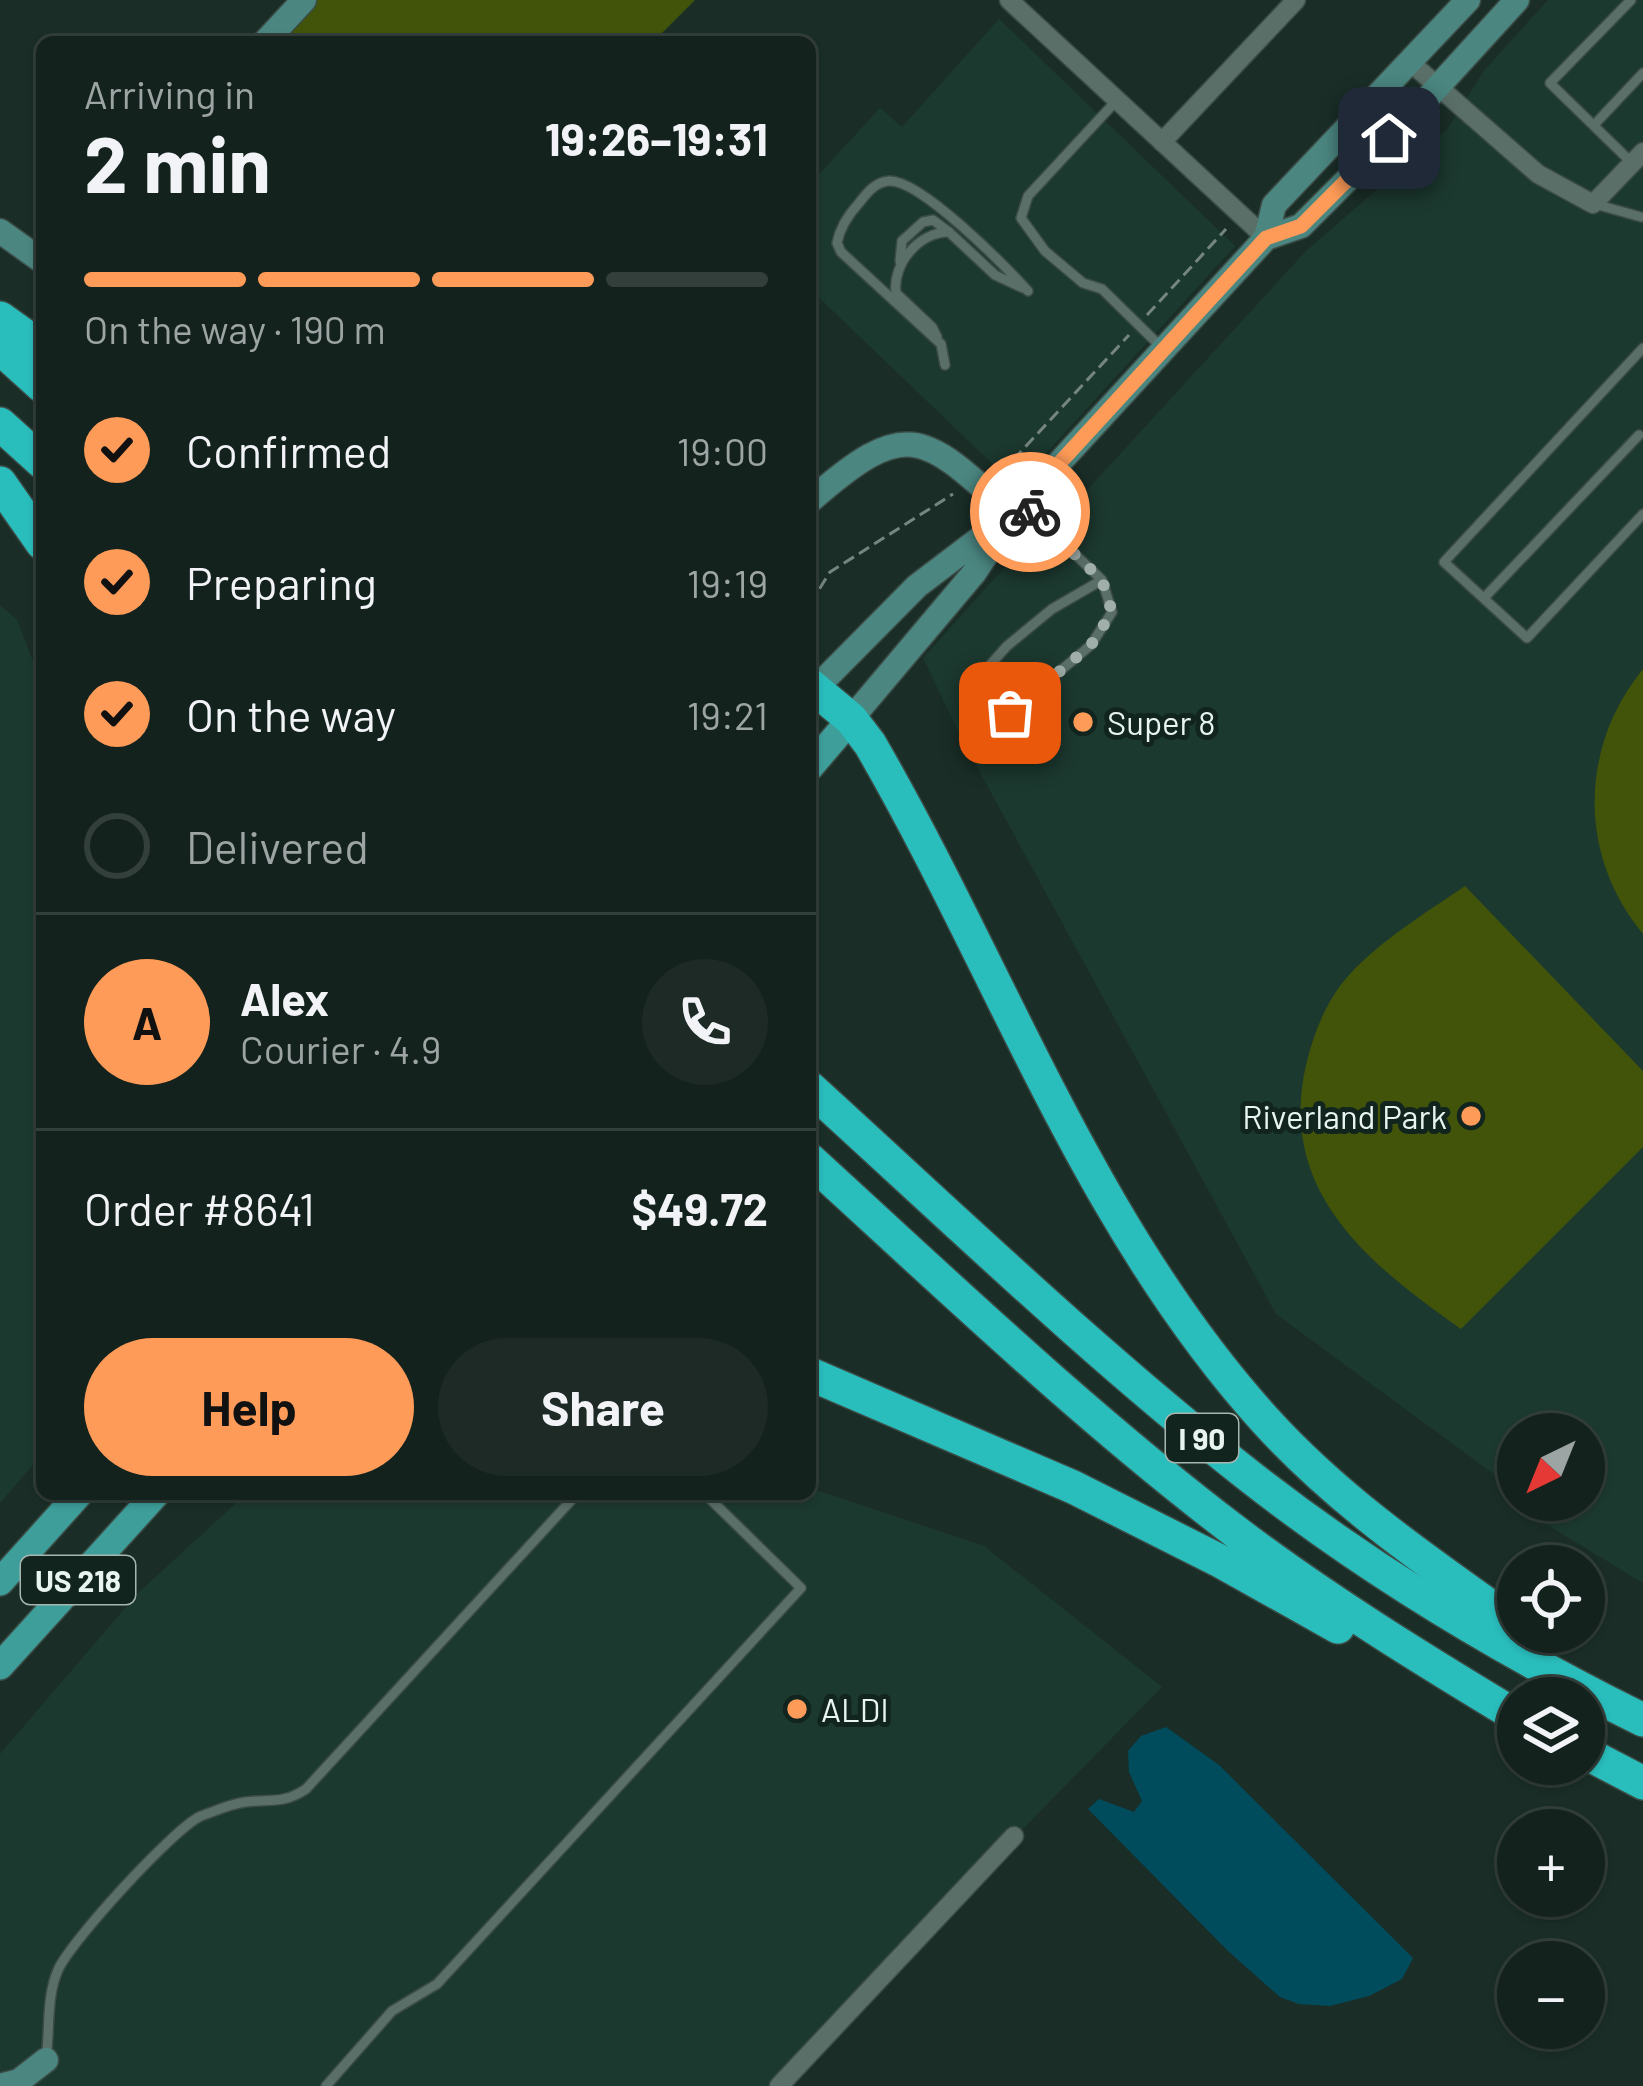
<!DOCTYPE html>
<meta charset="utf-8">
<style>
:root{--surface:#14221d;--page:#1d2a26;--text:#f1f3f6;--muted:#9da4a4;--line:#333f3b;--accent:#fe9b58}
body{margin:0;font-family:Barlow,sans-serif;background:var(--page);color:var(--text);height:100vh;display:flex;flex-direction:column;font-size:45px;white-space:nowrap}
*{box-sizing:border-box;margin:0}
p{font-size:39px;color:var(--muted)}
.icon{flex:none;width:66px;height:66px;fill:none;stroke:currentColor;stroke-width:2;stroke-linecap:round;stroke-linejoin:round}
.map{position:relative;flex:1;overflow:hidden}
.panel{position:absolute;left:36px;top:36px;width:780px;height:1464px;display:flex;flex-direction:column;background:var(--surface);border-radius:18px;box-shadow:0 3px 9px #0004,0 0 0 3px var(--line)}
.panel>*{flex:none}
.needle{width:78px;rotate:223deg}
.tools{position:absolute;left:1497px;top:1413px;display:grid;gap:24px}
.tools a{display:grid;place-items:center;width:108px;height:108px;border-radius:50%;background:var(--surface);box-shadow:0 3px 9px #0004,0 0 0 3px var(--line);font-size:60px}
.pin{position:absolute;display:grid;place-items:center;width:102px;height:102px;color:#fff;margin:-51px;border-radius:24px;box-shadow:0 6px 18px #0006}
.courier{position:absolute;display:grid;place-items:center;width:120px;height:120px;margin:-60px;border:9px solid #fe9b58;border-radius:50%;background:#fff;color:#222;box-shadow:0 3px 15px #0007}
.headline em{font-style:normal;font-weight:700}
.headline div{display:flex;flex-direction:column-reverse}
.headline{display:flex;align-items:center;justify-content:space-between;height:204px;padding:0 48px}
h1{font-size:78px;font-weight:700;line-height:90px}
.bar{display:grid;grid-template-columns:repeat(4,1fr);gap:18px 12px;align-content:center;height:144px;padding:0 48px}
.bar i{height:15px;border-radius:9px;background:var(--line)}
.bar .current{background:var(--accent)}
.bar p{grid-column:span 4}
.line{display:flex;align-items:center;gap:30px;padding:0 48px;border-top:3px solid var(--line)}
.line div{flex:1}
.round{display:grid;place-items:center;flex:none;width:126px;height:126px;border-radius:63px;background:var(--page)}
ol{padding:0 48px;list-style:none}
li{display:flex;align-items:center;gap:36px;height:132px}
li p{margin-inline-start:auto}
li .icon{padding:12px;border-radius:50%;background:var(--accent);color:#111;stroke-width:4}
li:last-child{color:var(--muted)}
li i{width:66px;height:66px;border:6px solid var(--line);border-radius:50%}
.cta{display:flex;gap:24px;margin-top:auto;padding:24px 48px}
.cta a{flex:1;height:138px;border-radius:72px;background:var(--accent);color:#111;font-size:48px;font-weight:700;line-height:138px;text-align:center}
.cta a+a{background:var(--page);color:var(--text)}
.map>svg:first-child{display:block}
.built{fill:#1c392f;fill-rule:evenodd}
.green{fill:#41540a}
.water{fill:#004c5d}
.lines{fill:none;stroke-linecap:round;stroke-linejoin:round}
.lane-casing{stroke:#3b4b46;stroke-width:12}
.street-casing{stroke:#3b4b46;stroke-width:21}
.secondary-casing{stroke:#3b4b46;stroke-width:27}
.primary-casing{stroke:#3b4b46;stroke-width:30}
.highway-casing{stroke:#3b4b46;stroke-width:36}
.path{stroke:#75857f;stroke-width:3;stroke-dasharray:12 6;stroke-linecap:butt}
.lane{stroke:#5a6f68;stroke-width:9}
.street{stroke:#5a6f68;stroke-width:18}
.secondary{stroke:#4b8681;stroke-width:24}
.primary{stroke:#3d9e9a;stroke-width:27}
.highway{stroke:#29bdbc;stroke-width:33}
.done{stroke:#a0afa9;stroke-width:12;stroke-dasharray:0 21.6}
.route{stroke:#fe9b58;stroke-width:15}
.poi-dot{fill:#fe9b58;stroke:#11241e;stroke-width:4.5}
.labels{text-anchor:middle;dominant-baseline:central;stroke-width:10;stroke-linejoin:round;paint-order:stroke}
.shield{fill:#11241e;stroke:#a8b6b0;stroke-width:3}
.shield-label{font-size:30px;font-weight:bold;fill:#e8f4ef}
.poi-label{font-size:33px;fill:#e8f4ef;stroke:#11241e;text-anchor:start}
</style>
<div class="map">
<svg width="1643" height="2086" viewBox="0 0 1643 2086">
<rect width="100%" height="100%" fill="#1a2e27"/>
<!-- built -->
<g class="built">
<path d="M1548 0H1643V1583L1503 1498 1510 1486 1276 1314 964 743 923 658 1049 518 810 289V184L880 108 902 127 999 19 1235 246 1028 473 1068 511 1306 251 1448 128 1483 72ZM1518 1434H1584V1500H1518Z"/>
<polygon points="0,605 17,620 42,684 42,1454 0,1503"/>
<polygon points="810,1488 984,1546 1162,1687 771,2086 0,2086 0,1754 139,1592 246,1494 810,1494"/>
</g>
<!-- green -->
<g class="green">
<polygon points="304,0 695,0 653,42 265,42"/>
<path d="M1643 669V934C1578 856 1579 747 1643 669Z"/>
<path d="M1465 886 1643 1071V1147L1461 1329C1369 1264 1277 1192 1306 1065 1314 1032 1326 1001 1349 975 1382 939 1426 913 1465 886Z"/>
</g>
<!-- water -->
<polygon class="water" points="1166,1727 1219,1765 1413,1958 1402,1979 1369,1996 1330,2006 1299,2004 1280,1997 1228,1951 1088,1809 1099,1799 1134,1812 1142,1801 1129,1772 1128,1751 1141,1736"/>
<g class="lines">
<defs>
<g id="lane">
<polyline points="1631,0 1550,83 1632,163"/>
<polyline points="1117,100 1028,196 1021,218 1045,251 1083,283 1102,289 1160,346"/>
<polyline points="1594,125 1643,73"/>
<polyline points="1595,204 1641,217"/>
<polyline points="900,261 902,241 923,222 933,220 949,232"/>
<path d="M937 337 932 327 896 293C892 264 919 232 949 232L995 275 1023 288"/>
<polyline points="1643,348 1444,562 1527,638 1643,514"/>
<path d="M945 365 941 344 841 252 837 243C840 227 848 215 859 203 867 193 875 182 889 181 920 179 1005 266 1028 291"/>
<polyline points="1022,504 1102,580 1112,612 1091,645 1010,713 982,710 974,683 1007,646 1052,609 1102,580"/>
<polyline points="1484,598 1639,435"/>
<path d="M46 2060C50 2031 46 1997 58 1970 70 1942 175 1827 201 1816 215 1811 230 1804 245 1802 270 1799 284 1804 306 1789L577 1494"/>
<polyline points="326,2086 392,2011 437,1984 801,1588 705,1494"/>
</g>
<g id="street">
<polyline points="1009,0 1266,238"/>
<polyline points="1410,62 1538,174 1593,204 1643,152"/>
<polyline points="1162,142 1296,0"/>
<polyline points="779,2086 1014,1836"/>
</g>
<g id="secondary">
<polyline points="265,42 304,0"/>
<polyline points="0,231 42,261"/>
<polyline points="1266,238 1274,205 1468,0"/>
<path d="M810 501C907 416 922 432 1012 514"/>
<polyline points="816,688 917,586 1012,514 1266,238 1301,226 1413,114 1517,0"/>
<polyline points="851,719 974,573 1008,522"/>
<polyline points="0,2086 19,2081 46,2060"/>
</g>
<g id="primary">
<polyline points="810,767 851,719"/>
<polyline points="0,1582 79,1494"/>
<polyline points="0,1666 156,1494"/>
</g>
<g id="highway">
<polyline points="0,318 42,348"/>
<polyline points="0,348 42,386"/>
<polyline points="0,424 42,462"/>
<polyline points="0,483 42,543"/>
<path d="M810 685 851 719 870 744C1000 968 1088 1224 1264 1419 1338 1501 1429 1563 1518 1626"/>
<path d="M810 1088C954 1219 1095 1355 1248 1475 1370 1571 1504 1651 1643 1720"/>
<path d="M810 1160C949 1287 1086 1418 1236 1532 1326 1600 1422 1659 1518 1717"/>
<polyline points="810,1374 1073,1487 1222,1562 1338,1627"/>
<polyline points="1584,1752 1643,1783"/>
</g>
</defs>
<!-- lane casing -->
<use href="#lane" class="lane-casing"/>
<!-- street casing -->
<use href="#street" class="street-casing"/>
<!-- secondary casing -->
<use href="#secondary" class="secondary-casing"/>
<!-- primary casing -->
<use href="#primary" class="primary-casing"/>
<!-- highway casing -->
<use href="#highway" class="highway-casing"/>
<!-- path -->
<g class="path">
<polyline points="1147,315 1226,229"/>
<polyline points="1001,473 1129,335"/>
<polyline points="810,604 830,572 953,494"/>
<polyline points="37,1364 42,1368"/>
</g>
<!-- lane -->
<use href="#lane" class="lane"/>
<!-- street -->
<use href="#street" class="street"/>
<!-- secondary -->
<use href="#secondary" class="secondary"/>
<!-- primary -->
<use href="#primary" class="primary"/>
<!-- highway -->
<use href="#highway" class="highway"/>
</g>
<g class="lines">
<!-- done -->
<polyline class="done" points="1010,713 1091,645 1112,612 1102,580 1030,512"/>
<!-- route -->
<polyline class="route" points="1030,512 1022,504 1266,238 1301,226 1389,138"/>
</g>
<!-- markers -->
<g class="poi-dot">
<circle cx="1083" cy="722" r="12"/>
<circle cx="1471" cy="1116" r="12"/>
<circle cx="797" cy="1709" r="12"/>
</g>
<g class="labels">
<!-- shield labels -->
<g class="shield">
<rect x="1166" y="1414" width="72" height="48" rx="9"/>
<rect x="21" y="1556" width="114" height="48" rx="9"/>
</g>
<g class="shield-label">
<text x="1202" y="1438">I 90</text>
<text x="78" y="1580">US 218</text>
</g>
<!-- poi labels -->
<g class="poi-label">
<text x="1107" y="722">Super 8</text>
<text x="1447" y="1116" text-anchor="end">Riverland Park</text>
<text x="821" y="1709">ALDI</text>
</g>
</g>
</svg>
<div class="tools">
<a><svg class="needle" viewBox="-14 -14 28 28"><path d="M0-13l5 13h-10z" fill="#e53935"/><path d="M0 13l5-13h-10z" fill="#9da4a4"/></svg></a>
<a><svg class="icon" aria-label="locate" viewBox="0 0 24 24"><circle cx="12" cy="12" r="6"/><path d="M12 2v4M12 18v4M2 12h4M18 12h4"/></svg></a>
<a><svg class="icon" aria-label="layers" viewBox="0 0 24 24"><path d="M12 4l9 5-9 5-9-5zM3 14l9 5 9-5"/></svg></a>
<a>+</a>
<a>−</a>
</div>
<div class="pin" style="left:1010px;top:713px;background:#ea580c"><svg class="icon" aria-label="bag" viewBox="0 0 24 24"><path d="M5 8h14l-1 12H6zM9 8a3 3 0 0 1 6 0"/></svg></div>
<div class="pin" style="left:1389px;top:138px;background:#1f2937"><svg class="icon" aria-label="home" viewBox="0 0 24 24"><path d="M3 11l9-7 9 7M6 9v11h12V9"/></svg></div>
<div class="courier" style="left:1030px;top:512px"><svg class="icon" aria-label="bike" viewBox="0 0 24 24"><circle cx="6" cy="16" r="4"/><circle cx="18" cy="16" r="4"/><path d="M6 16l4-8h5l3 8M10 8l3 8H6M13 5h3"/></svg></div>
<section class="panel">
<div class="headline"><div><h1>2 min</h1><p>Arriving in</p></div><em>19:26–19:31</em></div>
<div class="bar"><i class="current"></i><i class="current"></i><i class="current"></i><i></i><p>On the way · 190 m</p></div>
<ol>
<li><svg class="icon" aria-label="check" viewBox="0 0 24 24"><path d="M5 12l5 5 9-10"/></svg>Confirmed<p>19:00</p></li>
<li><svg class="icon" aria-label="check" viewBox="0 0 24 24"><path d="M5 12l5 5 9-10"/></svg>Preparing<p>19:19</p></li>
<li><svg class="icon" aria-label="check" viewBox="0 0 24 24"><path d="M5 12l5 5 9-10"/></svg>On the way<p>19:21</p></li>
<li><i></i>Delivered</li>
</ol>
<div class="line" style="height:216px"><b class="round" style="background:var(--accent);color:#111">A</b><div><b>Alex</b><p>Courier · 4.9</p></div><a class="round"><svg class="icon" aria-label="phone" viewBox="0 0 24 24"><path d="M5 4h4l2 5-3 2q2 4 5 5l2-3 5 2v4C11 20 4 13 5 4z"/></svg></a></div>
<div class="line" style="height:156px"><div>Order #8641</div><b>$49.72</b></div>
<div class="cta"><a>Help</a><a>Share</a></div>
</section>
</div>
